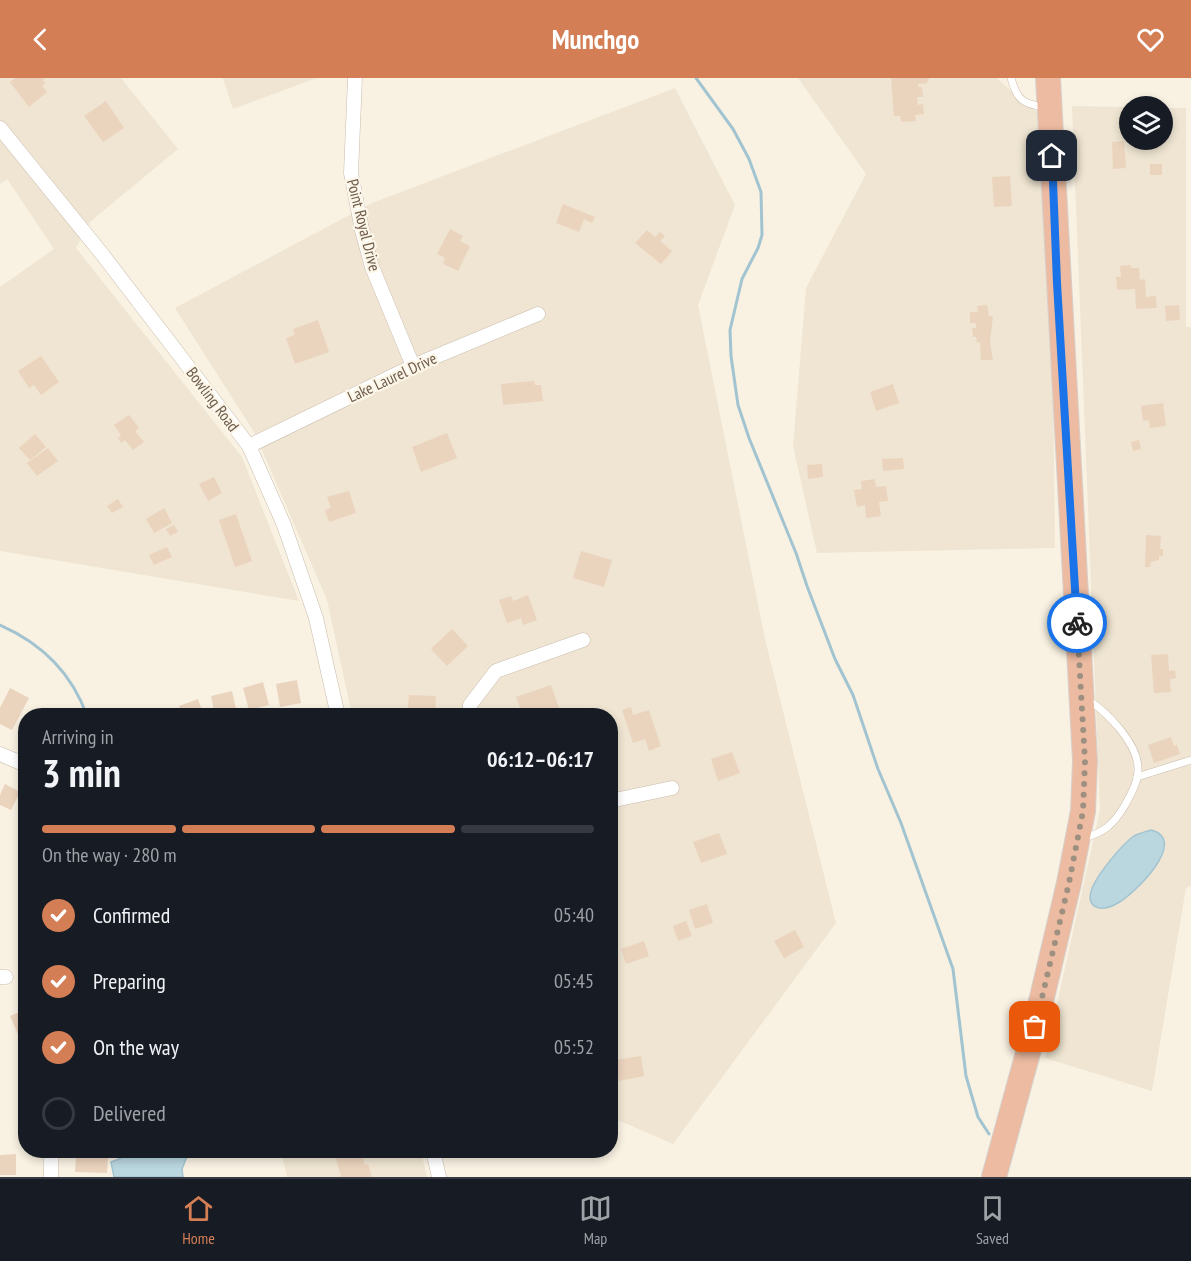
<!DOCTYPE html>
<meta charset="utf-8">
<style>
:root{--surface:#171b24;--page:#242831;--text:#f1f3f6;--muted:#9ea1a6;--line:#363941;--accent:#d47e56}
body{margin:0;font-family:"PT Sans Narrow",sans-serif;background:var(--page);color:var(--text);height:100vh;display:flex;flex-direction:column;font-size:22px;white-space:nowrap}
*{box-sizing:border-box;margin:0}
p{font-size:20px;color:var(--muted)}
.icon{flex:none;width:33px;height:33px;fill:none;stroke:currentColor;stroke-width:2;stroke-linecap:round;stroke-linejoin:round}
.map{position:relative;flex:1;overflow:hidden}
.drawer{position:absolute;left:18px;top:630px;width:600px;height:450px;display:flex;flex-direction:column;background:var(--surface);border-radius:24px;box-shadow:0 3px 9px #0003}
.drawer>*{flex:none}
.tools{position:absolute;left:1119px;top:18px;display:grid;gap:12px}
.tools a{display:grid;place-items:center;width:54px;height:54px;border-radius:50%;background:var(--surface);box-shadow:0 3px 9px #0003;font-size:30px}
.pin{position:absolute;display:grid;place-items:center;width:51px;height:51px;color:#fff;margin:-26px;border-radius:12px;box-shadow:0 3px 9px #0006}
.courier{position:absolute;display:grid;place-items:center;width:60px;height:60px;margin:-30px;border:4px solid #1a73e8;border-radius:50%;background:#fff;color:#222;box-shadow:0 2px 8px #0007}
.head em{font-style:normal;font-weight:700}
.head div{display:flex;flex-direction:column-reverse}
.head{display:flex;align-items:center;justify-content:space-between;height:102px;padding:0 24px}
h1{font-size:39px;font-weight:700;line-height:45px}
.bar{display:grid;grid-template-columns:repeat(4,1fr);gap:9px 6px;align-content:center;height:72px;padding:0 24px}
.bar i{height:8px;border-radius:4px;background:var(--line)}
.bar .selected{background:var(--accent)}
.bar p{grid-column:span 4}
ol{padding:0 24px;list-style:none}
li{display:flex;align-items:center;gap:18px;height:66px}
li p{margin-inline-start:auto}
li .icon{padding:6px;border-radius:50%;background:var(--accent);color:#fff;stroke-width:4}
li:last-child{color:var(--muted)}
li i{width:33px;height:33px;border:3px solid var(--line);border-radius:50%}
header{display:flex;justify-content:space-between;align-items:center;height:78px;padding:0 24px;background:var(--accent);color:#fff;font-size:27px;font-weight:700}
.menu{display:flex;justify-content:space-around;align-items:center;height:84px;border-top:2px solid var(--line);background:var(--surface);font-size:16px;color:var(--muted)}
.menu a{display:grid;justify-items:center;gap:3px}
.menu .selected{color:var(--accent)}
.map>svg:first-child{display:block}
.residential{fill:#efe5d2}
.water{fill:#bad6df;stroke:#a2c4d0;stroke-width:1.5}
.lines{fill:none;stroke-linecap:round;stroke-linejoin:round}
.stream{stroke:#a2c4d0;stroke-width:3}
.building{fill:#ebd4be}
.lane-casing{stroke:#cabdae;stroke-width:8}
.street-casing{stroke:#cabdae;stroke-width:15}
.highway-casing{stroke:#d6d1cd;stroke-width:26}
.lane{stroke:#fff;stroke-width:7}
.street{stroke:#fff;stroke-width:14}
.highway{stroke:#ecbba1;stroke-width:24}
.done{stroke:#9e9081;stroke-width:6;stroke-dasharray:0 10.8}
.route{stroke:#1a73e8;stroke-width:8}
.labels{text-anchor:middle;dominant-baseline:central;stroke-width:4.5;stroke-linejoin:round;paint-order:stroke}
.street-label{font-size:16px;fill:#6d5b4c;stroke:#fcf6e8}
</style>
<header><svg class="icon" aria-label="back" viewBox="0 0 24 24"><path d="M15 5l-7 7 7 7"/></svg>Munchgo<svg class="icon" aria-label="heart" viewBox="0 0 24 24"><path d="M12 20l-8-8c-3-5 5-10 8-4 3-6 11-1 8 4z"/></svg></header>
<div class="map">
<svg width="1191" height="1099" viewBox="0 0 1191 1099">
<rect width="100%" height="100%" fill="#f9f2e3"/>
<!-- residential -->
<g class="residential">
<polygon points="0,0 121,0 178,71 90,144 76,170 242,379 299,523 0,473 0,209 54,171 7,101 0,106"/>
<polygon points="223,0 317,0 233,31"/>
<polygon points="798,0 997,0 1022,23 1050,44 1055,470 817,475 793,368 806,210 866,96"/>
<polygon points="675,10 735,127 698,227 765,561 836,845 673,1066 611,1039 610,638 352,637 327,522 254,354 175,230 372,125"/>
<polygon points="1072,28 1129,29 1130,62 1162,62 1163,30 1186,30 1186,249 1191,249 1191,808 1186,810 1152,1013 1045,980 1100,732"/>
<polygon points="281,1073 421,1073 427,1099 287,1099"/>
</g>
<!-- water -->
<g class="water">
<path d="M1151 752C1190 762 1133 818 1116 826 1099 835 1084 829 1093 808 1099 795 1122 766 1134 758 1139 755 1145 754 1151 752Z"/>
<polygon points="142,1072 189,1073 182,1091 183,1099 114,1099 111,1084"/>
</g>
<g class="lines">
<!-- stream -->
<g class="stream">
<polyline points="696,0 733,51 749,81 761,114 762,157 758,170 742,201 730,252 731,278 738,327 749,360 796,475 807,508 835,581 853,617 878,691 901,745 953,891 966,998 978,1039 989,1056"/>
<path d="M0 547C41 565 72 595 87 638"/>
</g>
</g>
<!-- building -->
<g class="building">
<polygon points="15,0 45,0 43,2 45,5 42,8 47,14 29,29 10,4"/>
<polygon points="891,0 929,0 927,5 918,6 918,9 922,9 923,19 917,19 918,27 923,26 924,36 915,37 916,43 901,44 900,38 894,38"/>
<polygon points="106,23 124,50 103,64 84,38"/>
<polygon points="1124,63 1126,90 1113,91 1112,64"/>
<rect x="1150" y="86" width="12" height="11"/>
<polygon points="1010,98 1012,128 994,129 992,99"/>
<polygon points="563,126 595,139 592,145 584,141 579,154 556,145"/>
<polygon points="450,151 463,158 460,163 470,168 458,193 443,186 445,180 437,176"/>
<polygon points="647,152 655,159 660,154 665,158 660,163 672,173 661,186 635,165"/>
<polygon points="1131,187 1131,190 1139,190 1140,202 1145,201 1146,219 1156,218 1157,230 1136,231 1135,211 1117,212 1116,199 1121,199 1120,188"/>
<polygon points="987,227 989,238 993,238 990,264 993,282 981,282 980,264 977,265 976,259 973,259 972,250 976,250 976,245 970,245 970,234 978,234 977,228"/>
<polygon points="1179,227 1180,242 1166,243 1165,228"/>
<polygon points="318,242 329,274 295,286 286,260 295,257 293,251"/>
<polygon points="41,278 59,304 41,317 34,307 29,310 18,293"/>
<polygon points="534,303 535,307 541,307 543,323 503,327 501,306"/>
<polygon points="893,306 899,325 876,333 870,314"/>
<polygon points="1163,325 1166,348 1150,350 1149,342 1143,343 1141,328"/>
<polygon points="129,337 139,350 135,353 144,364 133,372 125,362 121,365 118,360 121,357 114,347"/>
<polygon points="447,355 457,380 421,394 412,369"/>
<polygon points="35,356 46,369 30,382 19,370"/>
<polygon points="1139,362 1141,371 1133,373 1131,364"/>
<polygon points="48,370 58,383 37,398 27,385"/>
<polygon points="903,380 904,391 883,393 882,381"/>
<polygon points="822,386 823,399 808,401 807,387"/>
<polygon points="214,399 222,415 208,423 199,406"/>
<polygon points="875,401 876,409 886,408 888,423 879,424 881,438 866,440 865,427 857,429 854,412 862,411 861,403"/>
<polygon points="349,413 356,435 329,444 325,432 331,430 327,419"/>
<polygon points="118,421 123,429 112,435 107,428"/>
<polygon points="164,430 172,445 154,455 146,441"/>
<polygon points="236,436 252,483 235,489 219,442"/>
<polygon points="174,447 178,454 170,458 166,451"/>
<polygon points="1146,457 1161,458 1160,471 1163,471 1163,478 1159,478 1159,482 1151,484 1150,489 1145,489"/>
<polygon points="167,469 172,479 154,487 149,477"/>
<polygon points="581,473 612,482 604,509 573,500"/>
<polygon points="528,517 537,542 523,547 521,540 507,545 499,522 511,518 513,523"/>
<polygon points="452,551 468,568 447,588 431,571"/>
<polygon points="1168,576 1169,593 1175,592 1176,600 1170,601 1171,614 1154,615 1151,577"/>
<polygon points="297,602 301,625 280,629 276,606"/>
<polygon points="263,604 269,627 249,632 243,610"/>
<polygon points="551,607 559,630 537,638 523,638 516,619"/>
<polygon points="10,610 29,620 12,652 0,646 0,630"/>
<polygon points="232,613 237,635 215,638 211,618"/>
<polygon points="409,617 436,618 435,638 407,638"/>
<polygon points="198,621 204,638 182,638 179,628"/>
<polygon points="631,629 633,637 649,632 661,668 649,673 645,661 633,665 622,632"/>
<polygon points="1171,659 1174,668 1177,667 1180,676 1154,685 1148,667"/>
<polygon points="732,674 740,695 718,703 711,681"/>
<polygon points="5,706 20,714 11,732 0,727 0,717"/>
<polygon points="719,755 727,776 701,785 693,764"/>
<polygon points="707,826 713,845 695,851 689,832"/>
<polygon points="686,843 692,858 678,863 673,848"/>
<polygon points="795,852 804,869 784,880 774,863"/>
<polygon points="644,863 649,878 626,886 621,871"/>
<polygon points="26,931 26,958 20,961 10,938"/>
<polygon points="641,978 644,998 619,1003 615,982"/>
<polygon points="361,1073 365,1087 368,1086 372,1099 341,1099 336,1080"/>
<polygon points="16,1076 16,1097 0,1097 0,1077"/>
<polygon points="76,1077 108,1078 107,1095 75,1094"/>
</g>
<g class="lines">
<defs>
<g id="lane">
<path d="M1011 0C1017 22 1023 26 1044 29"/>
<polyline points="1137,699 1191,682"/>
<path d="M1083 760C1104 755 1114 746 1125 727 1131 716 1138 704 1138 692 1139 666 1107 634 1087 621"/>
</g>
<g id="street">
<polyline points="355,0 351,95 362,152 372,189 413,288"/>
<polyline points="0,50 102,176 249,368 284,447 316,540 338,638"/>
<polyline points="249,368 413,288 538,236"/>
<polyline points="469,638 470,627 496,593 583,562"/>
<polyline points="0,676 26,687"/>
<polyline points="610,723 672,710"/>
<polyline points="0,899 6,899"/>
<polyline points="433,1072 439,1099"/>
<polyline points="51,1099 51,1078"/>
</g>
<polyline id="highway" points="994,1099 1035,949 1069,805 1083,733 1085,683 1048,0"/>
</defs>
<!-- lane casing -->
<use href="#lane" class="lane-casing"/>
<!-- street casing -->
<use href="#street" class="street-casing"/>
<!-- highway casing -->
<use href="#highway" class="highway-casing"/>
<!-- lane -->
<use href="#lane" class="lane"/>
<!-- street -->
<use href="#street" class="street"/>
<!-- highway -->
<use href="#highway" class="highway"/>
</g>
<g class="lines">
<!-- done -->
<polyline class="done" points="1035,949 1069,805 1083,733 1085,683 1077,545"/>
<!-- route -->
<polyline class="route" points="1052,78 1057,205 1077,545"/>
</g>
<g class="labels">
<!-- street labels -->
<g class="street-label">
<text transform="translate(364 147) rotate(76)">Point Royal Drive</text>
<text transform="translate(392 299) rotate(-25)">Lake Laurel Drive</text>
<text transform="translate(213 321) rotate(53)">Bowling Road</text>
</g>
</g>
</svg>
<div class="tools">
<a><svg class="icon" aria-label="layers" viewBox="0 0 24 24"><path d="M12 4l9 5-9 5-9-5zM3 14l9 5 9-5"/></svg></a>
</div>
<div class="pin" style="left:1035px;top:949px;background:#ea580c"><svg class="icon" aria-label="bag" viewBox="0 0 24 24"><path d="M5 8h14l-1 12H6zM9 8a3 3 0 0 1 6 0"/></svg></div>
<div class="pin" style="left:1052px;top:78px;background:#1f2937"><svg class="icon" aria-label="home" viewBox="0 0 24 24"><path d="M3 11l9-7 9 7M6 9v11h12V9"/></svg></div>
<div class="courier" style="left:1077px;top:545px"><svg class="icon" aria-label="bike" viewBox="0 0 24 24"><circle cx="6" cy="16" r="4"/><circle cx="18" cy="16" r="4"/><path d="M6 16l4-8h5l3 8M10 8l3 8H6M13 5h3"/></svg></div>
<section class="drawer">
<div class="head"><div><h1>3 min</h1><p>Arriving in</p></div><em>06:12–06:17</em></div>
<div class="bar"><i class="selected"></i><i class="selected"></i><i class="selected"></i><i></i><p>On the way · 280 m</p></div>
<ol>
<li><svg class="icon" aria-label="check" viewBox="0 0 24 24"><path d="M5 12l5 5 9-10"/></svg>Confirmed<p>05:40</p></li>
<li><svg class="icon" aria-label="check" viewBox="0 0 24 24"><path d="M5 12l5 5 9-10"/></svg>Preparing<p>05:45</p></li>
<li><svg class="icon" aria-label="check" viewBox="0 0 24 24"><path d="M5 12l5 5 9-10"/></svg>On the way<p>05:52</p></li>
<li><i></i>Delivered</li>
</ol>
</section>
</div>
<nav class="menu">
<a class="selected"><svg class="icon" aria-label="home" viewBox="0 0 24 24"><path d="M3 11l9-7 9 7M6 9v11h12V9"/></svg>Home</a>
<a><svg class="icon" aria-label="map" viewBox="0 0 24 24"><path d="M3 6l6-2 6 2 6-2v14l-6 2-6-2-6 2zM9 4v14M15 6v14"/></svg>Map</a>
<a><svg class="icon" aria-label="saved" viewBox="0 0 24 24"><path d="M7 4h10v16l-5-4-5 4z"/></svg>Saved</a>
</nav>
